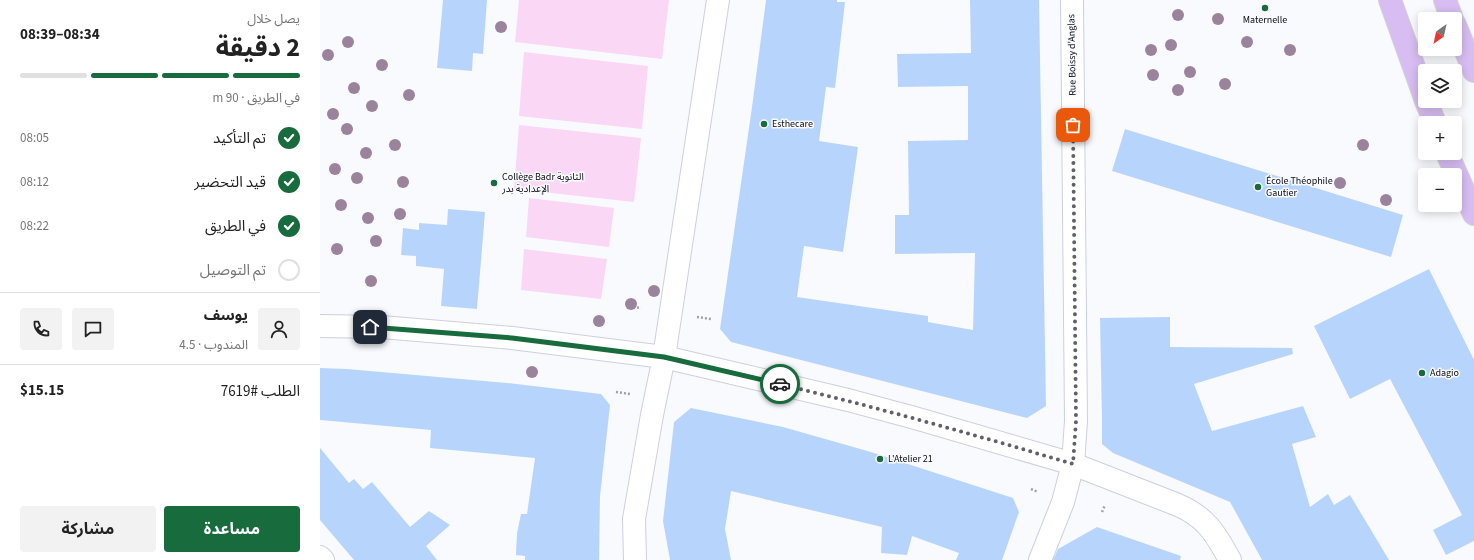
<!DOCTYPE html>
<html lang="ar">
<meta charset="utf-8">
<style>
:root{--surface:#fff;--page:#f2f2f2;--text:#222;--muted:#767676;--line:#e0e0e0;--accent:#186b3d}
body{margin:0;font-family:"Source Sans 3","Noto Sans Arabic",sans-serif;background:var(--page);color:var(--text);direction:rtl;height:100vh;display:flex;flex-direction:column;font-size:15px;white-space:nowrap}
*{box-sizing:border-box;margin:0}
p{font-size:13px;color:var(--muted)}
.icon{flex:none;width:22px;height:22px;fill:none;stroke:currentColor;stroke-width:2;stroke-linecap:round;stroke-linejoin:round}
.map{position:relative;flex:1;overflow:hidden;direction:ltr}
.panel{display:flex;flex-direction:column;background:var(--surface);width:320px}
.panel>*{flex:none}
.needle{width:26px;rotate:213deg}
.fabs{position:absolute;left:1098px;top:12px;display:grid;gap:8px}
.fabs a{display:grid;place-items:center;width:44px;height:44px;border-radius:4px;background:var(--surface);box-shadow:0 2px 10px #0003;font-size:20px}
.pin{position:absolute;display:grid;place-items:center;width:34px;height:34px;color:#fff;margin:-17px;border-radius:8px;box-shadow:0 2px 6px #0006}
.courier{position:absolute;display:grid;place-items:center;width:40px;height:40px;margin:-20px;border:3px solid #186b3d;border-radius:50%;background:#fff;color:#222;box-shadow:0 1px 5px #0007}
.head em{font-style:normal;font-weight:700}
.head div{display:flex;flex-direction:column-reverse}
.head{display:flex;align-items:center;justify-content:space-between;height:68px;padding:0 20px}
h1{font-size:26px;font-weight:700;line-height:30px}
.bar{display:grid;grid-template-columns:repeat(4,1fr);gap:6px 4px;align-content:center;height:48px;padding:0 20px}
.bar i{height:5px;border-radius:3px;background:var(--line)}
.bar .current{background:var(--accent)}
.bar p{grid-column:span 4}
.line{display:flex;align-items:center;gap:10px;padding:0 20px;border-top:1px solid var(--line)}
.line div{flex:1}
.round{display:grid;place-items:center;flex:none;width:42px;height:42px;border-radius:4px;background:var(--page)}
ol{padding:0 20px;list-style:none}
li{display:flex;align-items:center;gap:12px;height:44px}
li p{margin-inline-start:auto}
li .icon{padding:4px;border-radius:50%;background:var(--accent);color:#fff;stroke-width:4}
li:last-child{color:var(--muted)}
li i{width:22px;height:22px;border:2px solid var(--line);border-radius:50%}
.action{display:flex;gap:8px;margin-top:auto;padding:8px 20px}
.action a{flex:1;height:46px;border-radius:4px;background:var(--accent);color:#fff;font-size:16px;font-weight:700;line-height:46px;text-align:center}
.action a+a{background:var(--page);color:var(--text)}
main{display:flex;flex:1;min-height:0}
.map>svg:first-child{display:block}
.green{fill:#fad7f4}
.building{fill:#b7d5fc}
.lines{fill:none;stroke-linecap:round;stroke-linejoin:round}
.minor-casing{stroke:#cccee5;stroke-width:24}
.major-casing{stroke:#d3d4d5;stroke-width:24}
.path{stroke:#9fa0a5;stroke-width:2.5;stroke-dasharray:2 2;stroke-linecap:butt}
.minor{stroke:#fff;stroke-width:22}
.major{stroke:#d7bdf2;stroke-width:22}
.tree{fill:#9c839c}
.done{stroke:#606167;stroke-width:4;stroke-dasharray:0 7.2}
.route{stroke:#186b3d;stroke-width:5}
.poi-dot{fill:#186b3d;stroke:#f9fafe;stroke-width:1.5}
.labels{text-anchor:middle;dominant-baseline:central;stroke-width:3;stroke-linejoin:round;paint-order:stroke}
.poi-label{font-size:10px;fill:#0d0e15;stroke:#f9fafe;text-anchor:start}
.street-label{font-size:10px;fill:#0d0e15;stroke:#f9fafe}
</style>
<main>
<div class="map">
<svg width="1154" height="560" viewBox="0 0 1154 560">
<rect width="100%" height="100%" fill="#f9fafe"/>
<!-- green -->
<g class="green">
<polygon points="199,0 349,0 342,59 195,42"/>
<polygon points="204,52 328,66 322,129 199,116"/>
<polygon points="199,125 321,138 314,202 194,189"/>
<polygon points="209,198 294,208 289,247 206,237"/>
<polygon points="204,249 287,259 281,299 201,290"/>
</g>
<!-- building -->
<g class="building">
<polygon points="123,0 167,0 163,54 153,53 152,71 117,68"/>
<polygon points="446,0 517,0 517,2 525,2 515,88 506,87 499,141 538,147 523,252 484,246 477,297 608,316 608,322 653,330 655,253 575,254 575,215 589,215 588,141 648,140 648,86 578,87 577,54 651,53 650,0 719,0 726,406 707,418 411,342 400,329 432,107"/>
<polygon points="805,129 1083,215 1071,257 792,171"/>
<polygon points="128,209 165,212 157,309 121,306 124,269 96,266 96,256 81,255 83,228 99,230 99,223 127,225"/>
<polygon points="1109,269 1154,360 1154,541 1126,555 1113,530 1142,515 1070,379 1030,399 994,326"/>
<polygon points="850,317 850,347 972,348 973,354 874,384 892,431 983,406 996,437 972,444 990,507 1008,494 1014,505 1030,495 1069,560 942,560 910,502 793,453 782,444 782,420 780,318"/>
<polygon points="0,368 27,369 187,383 281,394 290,405 280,496 279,560 205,560 205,556 196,555 197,533 201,514 207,514 215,458 110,448 111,430 0,420"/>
<polygon points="371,408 463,427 551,452 693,498 699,512 682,560 636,560 639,553 592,536 587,555 561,553 562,527 411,491 405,529 411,560 350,560 343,521 354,422"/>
<polygon points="0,448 29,483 34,479 43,489 52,482 90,527 109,511 130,525 106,546 117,560 34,560 0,520"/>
<polygon points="777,527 861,556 860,560 733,560 738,549"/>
</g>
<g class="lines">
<defs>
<g id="minor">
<path d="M0 326 61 327 192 338 344 357 528 400 595 418 753 464 858 505C886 517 896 534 910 560"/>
<polyline points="0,557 3,560"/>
<polyline points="315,560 314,519 332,415 344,357 398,0"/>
<polyline points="720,560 743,502 753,464 756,421 752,0"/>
</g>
<g id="major">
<polyline points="1070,0 1105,98"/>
<polyline points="1125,0 1132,19"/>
<polyline points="1135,25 1154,71"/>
<polyline points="1106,101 1115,123"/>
<polyline points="1127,153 1154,214"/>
</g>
</defs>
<!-- minor casing -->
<use href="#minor" class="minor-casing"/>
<!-- major casing -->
<use href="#major" class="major-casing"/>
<!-- path -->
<g class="path">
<polyline points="313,307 321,308"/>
<polyline points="377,317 391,319"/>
<polyline points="296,392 310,394"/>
<polyline points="711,489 718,492"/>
<polyline points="782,512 785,505"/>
</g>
<!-- minor -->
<use href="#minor" class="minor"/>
<!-- major -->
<use href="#major" class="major"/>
</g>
<!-- trees -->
<g class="tree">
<circle cx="858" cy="15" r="6"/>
<circle cx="898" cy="19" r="6"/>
<circle cx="181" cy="27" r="6"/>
<circle cx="28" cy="42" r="6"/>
<circle cx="927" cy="42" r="6"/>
<circle cx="851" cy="45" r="6"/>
<circle cx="831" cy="50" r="6"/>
<circle cx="970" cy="50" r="6"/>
<circle cx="8" cy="55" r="6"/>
<circle cx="62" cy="65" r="6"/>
<circle cx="870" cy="72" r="6"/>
<circle cx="833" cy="75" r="6"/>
<circle cx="905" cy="84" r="6"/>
<circle cx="34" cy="88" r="6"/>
<circle cx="858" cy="90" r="6"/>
<circle cx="89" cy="95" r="6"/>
<circle cx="52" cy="106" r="6"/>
<circle cx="13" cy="114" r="6"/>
<circle cx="27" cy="129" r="6"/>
<circle cx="75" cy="145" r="6"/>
<circle cx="1043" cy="145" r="6"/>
<circle cx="46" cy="153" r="6"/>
<circle cx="15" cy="169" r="6"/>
<circle cx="37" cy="178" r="6"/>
<circle cx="83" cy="182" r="6"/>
<circle cx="1020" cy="183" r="6"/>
<circle cx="1066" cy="200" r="6"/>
<circle cx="21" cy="205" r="6"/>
<circle cx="80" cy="214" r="6"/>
<circle cx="48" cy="218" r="6"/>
<circle cx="56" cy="241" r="6"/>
<circle cx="17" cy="249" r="6"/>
<circle cx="51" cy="281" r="6"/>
<circle cx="334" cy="291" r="6"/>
<circle cx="311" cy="304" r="6"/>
<circle cx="279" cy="321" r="6"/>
<circle cx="212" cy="372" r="6"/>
</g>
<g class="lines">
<!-- done -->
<path class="done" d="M460 384C559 408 656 435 753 464L756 421 753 125"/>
<!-- route -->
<polyline class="route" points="50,327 192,338 344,357 460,384"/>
</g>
<!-- markers -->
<g class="poi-dot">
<circle cx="945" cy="8" r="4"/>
<circle cx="444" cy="124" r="4"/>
<circle cx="174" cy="183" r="4"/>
<circle cx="938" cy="187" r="4"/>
<circle cx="1102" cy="373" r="4"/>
<circle cx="560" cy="459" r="4"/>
</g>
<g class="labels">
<!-- poi labels -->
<g class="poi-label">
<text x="945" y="20" text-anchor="middle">Maternelle</text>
<text x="452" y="124">Esthecare</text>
<text x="182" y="177">Collège Badr الثانوية<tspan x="182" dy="12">الإعدادية بدر</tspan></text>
<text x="946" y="181">École Théophile<tspan x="946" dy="12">Gautier</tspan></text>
<text x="1110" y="373">Adagio</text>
<text x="568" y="459">L'Atelier 21</text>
</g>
<!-- street labels -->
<g class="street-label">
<text transform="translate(752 55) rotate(-91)">Rue Boissy d’Anglas</text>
</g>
</g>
</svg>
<div class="fabs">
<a><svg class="needle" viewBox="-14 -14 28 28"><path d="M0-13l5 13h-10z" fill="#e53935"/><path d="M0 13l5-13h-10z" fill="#767676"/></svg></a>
<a><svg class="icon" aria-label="layers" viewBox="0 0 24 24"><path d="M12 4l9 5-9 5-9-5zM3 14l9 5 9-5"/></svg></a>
<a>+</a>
<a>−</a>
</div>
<div class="pin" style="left:753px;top:125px;background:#ea580c"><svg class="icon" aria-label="bag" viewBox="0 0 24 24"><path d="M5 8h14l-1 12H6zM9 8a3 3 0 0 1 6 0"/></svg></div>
<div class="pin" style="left:50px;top:327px;background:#1f2937"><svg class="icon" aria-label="home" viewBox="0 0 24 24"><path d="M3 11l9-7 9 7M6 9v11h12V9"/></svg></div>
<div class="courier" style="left:460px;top:384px"><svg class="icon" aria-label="car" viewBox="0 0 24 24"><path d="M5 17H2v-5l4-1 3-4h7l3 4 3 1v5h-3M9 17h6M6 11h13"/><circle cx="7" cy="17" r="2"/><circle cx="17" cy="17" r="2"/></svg></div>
</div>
<section class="panel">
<div class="head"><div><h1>2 دقيقة</h1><p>يصل خلال</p></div><em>08:34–08:39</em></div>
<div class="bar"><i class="current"></i><i class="current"></i><i class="current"></i><i></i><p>في الطريق · 90 m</p></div>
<ol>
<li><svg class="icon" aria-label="check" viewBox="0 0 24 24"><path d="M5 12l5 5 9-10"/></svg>تم التأكيد<p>08:05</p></li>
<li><svg class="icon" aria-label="check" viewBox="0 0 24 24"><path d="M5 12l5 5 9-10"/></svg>قيد التحضير<p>08:12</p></li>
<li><svg class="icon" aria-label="check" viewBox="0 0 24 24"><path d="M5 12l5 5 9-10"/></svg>في الطريق<p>08:22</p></li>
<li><i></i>تم التوصيل</li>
</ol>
<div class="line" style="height:72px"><a class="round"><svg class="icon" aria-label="person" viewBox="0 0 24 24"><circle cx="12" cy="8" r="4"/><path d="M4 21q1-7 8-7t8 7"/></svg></a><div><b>يوسف</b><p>المندوب · 4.5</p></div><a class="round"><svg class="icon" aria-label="chat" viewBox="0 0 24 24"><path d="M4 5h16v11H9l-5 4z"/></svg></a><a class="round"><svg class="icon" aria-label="phone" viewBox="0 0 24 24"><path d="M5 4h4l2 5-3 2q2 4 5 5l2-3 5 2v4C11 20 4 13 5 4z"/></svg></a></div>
<div class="line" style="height:52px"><div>الطلب #7619</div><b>$15.15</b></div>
<div class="action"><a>مساعدة</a><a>مشاركة</a></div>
</section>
</main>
